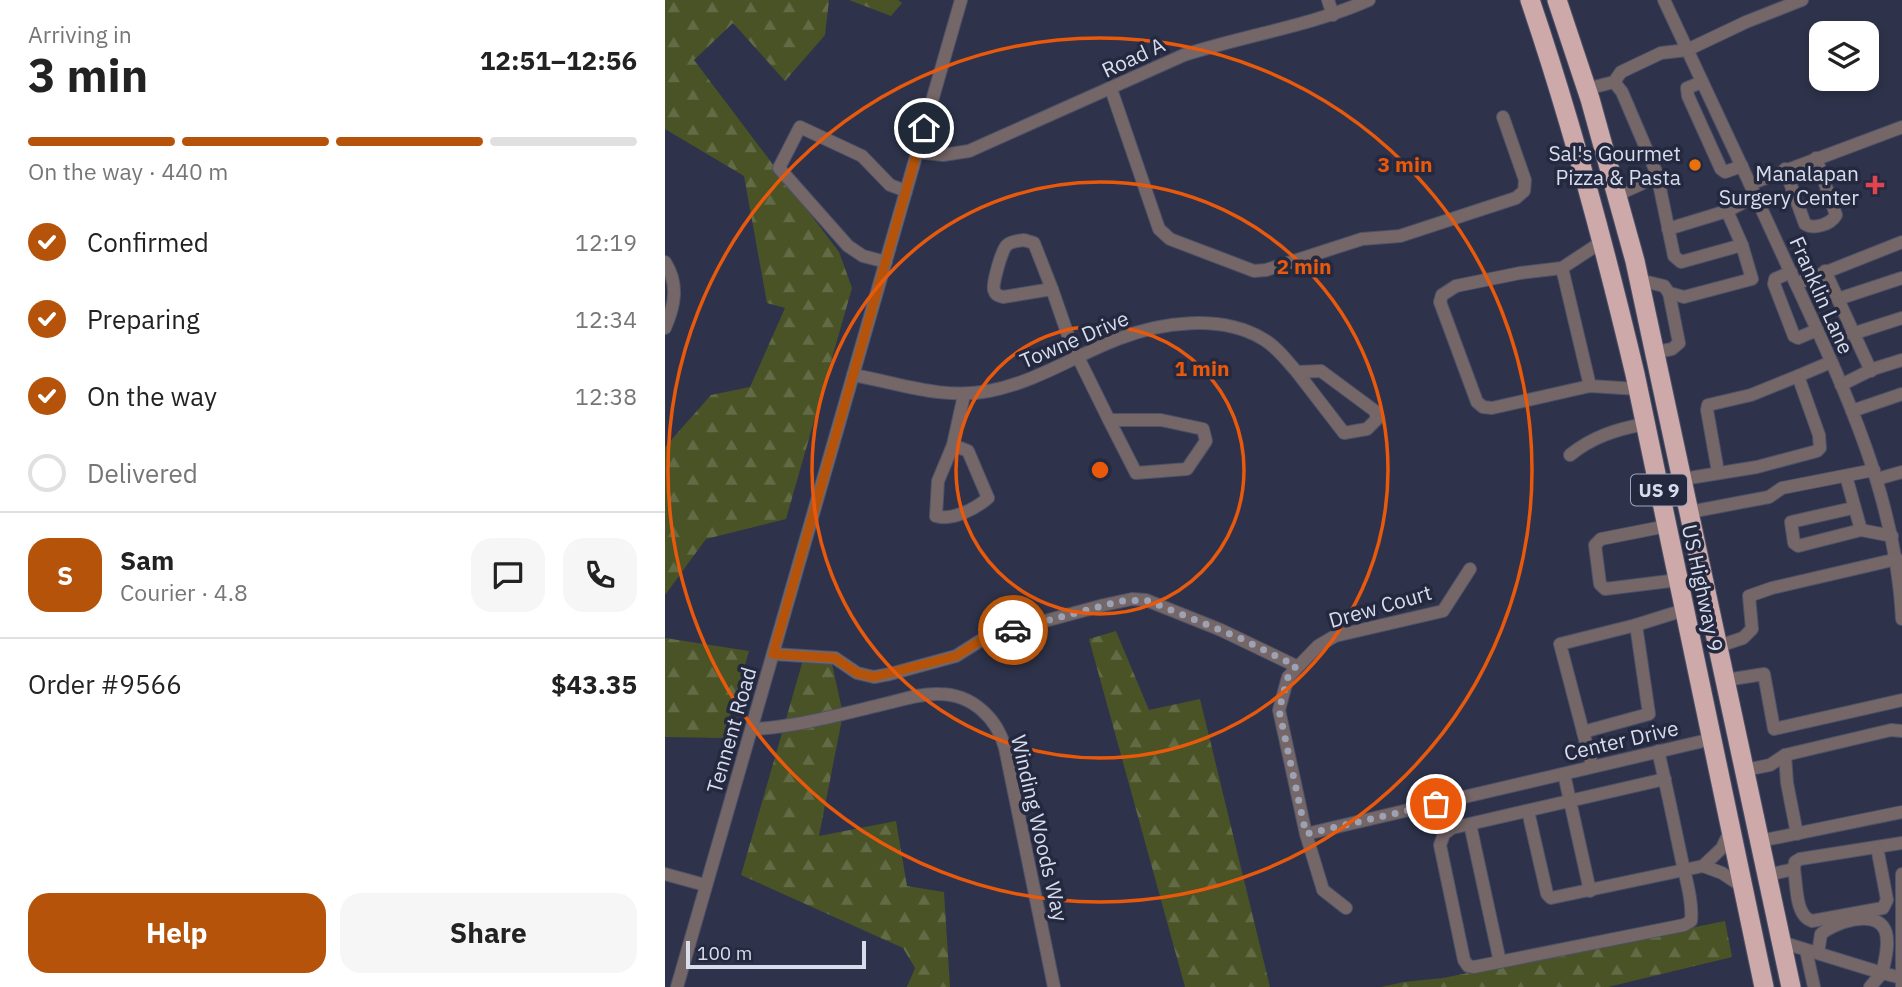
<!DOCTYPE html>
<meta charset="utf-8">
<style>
:root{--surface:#fff;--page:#f6f6f6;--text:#222;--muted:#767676;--line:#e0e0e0;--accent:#b45309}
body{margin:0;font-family:"IBM Plex Sans",sans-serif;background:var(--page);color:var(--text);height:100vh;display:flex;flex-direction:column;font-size:26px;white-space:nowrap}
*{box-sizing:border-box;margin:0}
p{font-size:23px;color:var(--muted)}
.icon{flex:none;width:38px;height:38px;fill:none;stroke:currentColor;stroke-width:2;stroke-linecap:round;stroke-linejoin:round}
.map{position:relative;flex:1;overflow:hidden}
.drawer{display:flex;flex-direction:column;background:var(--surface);width:665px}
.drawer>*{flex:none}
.controls{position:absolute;left:1144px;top:21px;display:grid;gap:14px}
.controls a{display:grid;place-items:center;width:70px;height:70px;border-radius:14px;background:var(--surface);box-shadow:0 4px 10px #0003;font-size:35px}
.scale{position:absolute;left:21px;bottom:18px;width:180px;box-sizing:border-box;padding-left:7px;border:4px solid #d8ddec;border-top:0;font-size:19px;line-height:24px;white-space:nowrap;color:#d8ddec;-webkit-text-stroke:5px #242940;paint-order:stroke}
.pin{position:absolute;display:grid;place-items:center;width:60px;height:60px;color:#fff;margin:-30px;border:4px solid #fff;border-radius:50%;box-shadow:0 2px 7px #0007}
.courier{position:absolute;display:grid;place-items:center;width:70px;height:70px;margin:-35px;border:5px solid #b45309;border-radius:50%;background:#fff;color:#222;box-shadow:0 2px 9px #0007}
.overview em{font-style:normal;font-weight:700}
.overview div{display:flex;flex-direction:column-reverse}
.overview{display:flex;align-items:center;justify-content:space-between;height:119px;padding:0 28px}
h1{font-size:46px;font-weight:700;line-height:52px}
.bar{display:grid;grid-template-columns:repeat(4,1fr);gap:10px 7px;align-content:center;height:84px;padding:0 28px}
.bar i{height:9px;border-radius:5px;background:var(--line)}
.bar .selected{background:var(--accent)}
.bar p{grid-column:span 4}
.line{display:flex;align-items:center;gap:18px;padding:0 28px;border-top:2px solid var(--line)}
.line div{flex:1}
.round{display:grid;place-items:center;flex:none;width:74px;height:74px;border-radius:21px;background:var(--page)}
ol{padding:0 28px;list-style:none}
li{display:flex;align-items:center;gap:21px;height:77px}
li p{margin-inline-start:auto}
li .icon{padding:7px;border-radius:50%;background:var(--accent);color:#fff;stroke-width:4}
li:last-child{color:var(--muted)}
li i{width:38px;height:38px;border:4px solid var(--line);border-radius:50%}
.cta{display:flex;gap:14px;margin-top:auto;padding:14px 28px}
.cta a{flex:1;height:80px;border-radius:21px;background:var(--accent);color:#fff;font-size:28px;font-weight:700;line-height:80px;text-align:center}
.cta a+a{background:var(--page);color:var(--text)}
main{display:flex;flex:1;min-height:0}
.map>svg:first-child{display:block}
.forest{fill:url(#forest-firs)}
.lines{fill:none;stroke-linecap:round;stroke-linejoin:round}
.minor-casing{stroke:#4d5268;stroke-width:14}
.highway-casing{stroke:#4d5268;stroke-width:21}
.minor{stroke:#756667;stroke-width:12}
.highway{stroke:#cda9aa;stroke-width:19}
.done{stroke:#9ca2b4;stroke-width:7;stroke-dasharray:0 12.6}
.route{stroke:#b45309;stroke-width:9}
.ring{fill:none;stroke:#e8590c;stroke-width:3.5}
.food-dot{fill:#e8710a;stroke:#242940;stroke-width:2.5}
.health-dot{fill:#e0444e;stroke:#242940;stroke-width:2.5}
.labels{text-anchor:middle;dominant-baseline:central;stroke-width:7;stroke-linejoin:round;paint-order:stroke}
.shield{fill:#242940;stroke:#a2a7b8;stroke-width:2}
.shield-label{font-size:19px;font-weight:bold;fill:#d8ddec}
.street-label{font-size:21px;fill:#d8ddec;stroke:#242940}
.poi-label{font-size:21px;fill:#d8ddec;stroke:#242940;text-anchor:end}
.centre{fill:#e8590c;stroke:#242940;stroke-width:3.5}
.ring-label{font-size:21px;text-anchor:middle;font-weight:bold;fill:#e8590c;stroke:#242940;stroke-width:7;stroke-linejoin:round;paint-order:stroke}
</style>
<main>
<section class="drawer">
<div class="overview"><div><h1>3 min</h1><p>Arriving in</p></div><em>12:51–12:56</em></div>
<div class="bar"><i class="selected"></i><i class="selected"></i><i class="selected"></i><i></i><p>On the way · 440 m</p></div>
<ol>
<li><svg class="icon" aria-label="check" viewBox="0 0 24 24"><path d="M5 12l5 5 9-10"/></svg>Confirmed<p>12:19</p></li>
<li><svg class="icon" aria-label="check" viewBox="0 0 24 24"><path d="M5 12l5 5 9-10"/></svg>Preparing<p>12:34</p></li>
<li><svg class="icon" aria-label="check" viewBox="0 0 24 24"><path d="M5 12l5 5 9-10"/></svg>On the way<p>12:38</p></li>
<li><i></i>Delivered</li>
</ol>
<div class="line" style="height:126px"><b class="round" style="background:var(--accent);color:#fff">S</b><div><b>Sam</b><p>Courier · 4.8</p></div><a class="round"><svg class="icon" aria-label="chat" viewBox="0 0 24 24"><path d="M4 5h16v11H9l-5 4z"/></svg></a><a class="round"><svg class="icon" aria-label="phone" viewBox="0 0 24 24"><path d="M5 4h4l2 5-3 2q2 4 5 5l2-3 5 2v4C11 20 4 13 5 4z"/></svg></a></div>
<div class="line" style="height:91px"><div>Order #9566</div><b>$43.35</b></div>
<div class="cta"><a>Help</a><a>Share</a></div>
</section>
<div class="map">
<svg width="1237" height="987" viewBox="0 0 1237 987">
<defs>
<pattern id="forest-firs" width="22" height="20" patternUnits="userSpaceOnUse" patternTransform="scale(1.75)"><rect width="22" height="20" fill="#495325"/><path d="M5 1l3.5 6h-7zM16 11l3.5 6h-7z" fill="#626b45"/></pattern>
</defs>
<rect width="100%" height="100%" fill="#2e334b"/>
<!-- forest -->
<g class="forest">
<polygon points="0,0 164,0 160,35 120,81 68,23 29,60 174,252 187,288 121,519 41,539 0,595 0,447 46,395 85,387 120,308 102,303 79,176 0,129"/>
<polygon points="184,0 233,0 237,3 226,16"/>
<polygon points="451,631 484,710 535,699 605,987 520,987 424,639"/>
<polygon points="0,638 84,651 59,738 0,737"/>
<polygon points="138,660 167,664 178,714 154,836 231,821 242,886 279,892 285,987 242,987 250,968 238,948 76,875"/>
<polygon points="1060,921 1067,957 943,987 716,987 739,982 778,978"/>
</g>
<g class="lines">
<defs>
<g id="minor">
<polyline points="663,0 668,15"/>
<path d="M999 0C1041 89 1083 179 1124 269 1176 381 1231 494 1237 619"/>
<polyline points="949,82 957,92 992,174 1009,256 1016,262 1077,245 1087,279 1019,297 1004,293"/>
<polyline points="1037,82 1022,88 1023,96 1056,169 1060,172 1077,166"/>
<polyline points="446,89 494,229 505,239 589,271 601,270 697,239 735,236 851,198 859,191 860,180 838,117"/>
<polyline points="921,89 949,82 956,72 996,53 1022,50 1081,22 1137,0"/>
<path d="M252 152 278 155 304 151 519 55C581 35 645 26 704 0"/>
<path d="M1120 169 1140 224C1149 230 1166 224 1171 215L1151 158"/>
<polyline points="1085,184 1237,127"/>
<polyline points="952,195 985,180 992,174"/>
<polyline points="1062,211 1077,245"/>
<polyline points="1003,229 1062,211 1091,196"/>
<path d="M359 240 369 243 387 289 338 297C333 295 331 296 329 290 327 284 337 249 342 245 346 241 353 241 359 240Z"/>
<polyline points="938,241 897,268 855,273 791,286 777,295 775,302 812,402 818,407 827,408 925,386 973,389"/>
<path d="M0 262C14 284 10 305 0 328"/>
<polyline points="221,262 198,256 183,246 114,168 135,127 197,156 225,185 241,191"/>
<polyline points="897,268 925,386"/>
<polyline points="1160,271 1206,371"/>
<polyline points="1126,272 1110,279 1109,284 1129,336 1133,338 1152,330"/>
<polyline points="974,280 999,286 1004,293 1014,343 1007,349 991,352"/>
<polyline points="1131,284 1237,242"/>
<polyline points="387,289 405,341 444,420"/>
<polyline points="1173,299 1237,278"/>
<polyline points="1187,334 1237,318"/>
<polygon points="656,371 710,411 712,419 702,429 679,433 632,372"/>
<path d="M188 375C234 383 277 400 324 391 371 382 409 356 453 339 496 322 556 314 598 339 612 347 621 360 632 372"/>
<polyline points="1176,385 1208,369 1237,360"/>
<polyline points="1187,411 1237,394"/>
<polygon points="444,420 496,420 538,429 541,441 522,469 471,473"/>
<path d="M288 445 303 451 323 498C310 509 287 521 271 516L273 481Z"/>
<polyline points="288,445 299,395"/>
<path d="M905 455C927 437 952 429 980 424"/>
<polyline points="1053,472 1042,410 1043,405 1086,395 1133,376"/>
<polyline points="1181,476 1196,530 1227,536"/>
<polyline points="1018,479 1092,467 1152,451 1155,448 1154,435 1133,376 1166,362"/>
<polyline points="1212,479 1237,472"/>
<polyline points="1188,508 1126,522 1129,543 1133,546 1196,530"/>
<polyline points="1025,512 1104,497 1117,488 1209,470"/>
<polyline points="1002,526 936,539 930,545 935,584 940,589 1013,580"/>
<polyline points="1054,646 1078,638 1087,629 1084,596 1107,588 1232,559"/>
<polyline points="108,654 170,658 192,673 209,677 225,674 291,656 321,637 439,605 467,599 481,600 556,630 631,666"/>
<polyline points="1061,680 1099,674 1109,729 1237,700"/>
<path d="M88 729C131 727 173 715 215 705 234 701 255 693 274 694 307 694 332 718 340 748L389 987"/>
<polyline points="918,732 984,714 971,625 1019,610"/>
<path d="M993 751C1002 788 1009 824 1017 861 1021 879 1028 902 1026 921L1019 925 809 967 803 966 799 960 775 845 779 834 787 828 1000 779"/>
<polyline points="1120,755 1122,783 1132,834"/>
<polyline points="927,766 895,644 971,625"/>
<polyline points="1080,770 1105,765 1120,755 1226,730 1237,731"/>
<polyline points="899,774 925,891"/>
<polyline points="863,811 882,894 886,898 1038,866 1057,848 1066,829"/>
<polyline points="805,824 835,962"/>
<polyline points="641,834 1047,739"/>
<polyline points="1095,841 1237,812"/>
<polyline points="1038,866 1057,873 1078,887"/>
<polyline points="1129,869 1130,862 1135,859 1237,843"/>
<polyline points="0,874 40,885"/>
<path d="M1102 875 1129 869C1132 885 1130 916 1147 921L1218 908 1222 900 1212 847"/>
<polyline points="681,908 658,890 641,834 614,710 623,677 653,646 670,636 778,611 805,569"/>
<polyline points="1116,942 1217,973 1205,987"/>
<polyline points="1141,950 1149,987"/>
<path d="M1153 953 1156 934C1169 923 1210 908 1220 930 1225 942 1220 961 1217 973L1237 978"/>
<polyline points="12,987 296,0"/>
<polyline points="1237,987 1237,874"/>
</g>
<g id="highway">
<path d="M865 0C907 123 940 248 970 374L1099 987"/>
<polyline points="892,0 925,99 970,261 1126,987"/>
</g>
</defs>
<!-- minor casing -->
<use href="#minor" class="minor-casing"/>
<!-- highway casing -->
<use href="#highway" class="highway-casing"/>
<!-- minor -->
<use href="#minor" class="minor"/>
<!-- highway -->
<use href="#highway" class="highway"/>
</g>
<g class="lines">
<!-- done -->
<polyline class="done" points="348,630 455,601 481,600 575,638 631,666 623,677 614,710 641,834 771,804"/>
<!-- route -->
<polyline class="route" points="259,128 108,654 170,658 192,673 209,677 291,656 321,637 348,630"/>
</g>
<!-- distance rings -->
<g class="ring">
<circle cx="435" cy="470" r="144"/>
<circle cx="435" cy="470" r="288"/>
<circle cx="435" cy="470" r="432"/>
</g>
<!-- markers -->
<circle class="food-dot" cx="1030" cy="165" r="7"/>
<path class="health-dot" d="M1206.5 174.5h7v7h7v7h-7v7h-7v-7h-7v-7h7z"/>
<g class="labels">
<!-- shield labels -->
<rect class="shield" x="966" y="474.5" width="56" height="31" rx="5"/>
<g class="shield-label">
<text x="994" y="490">US 9</text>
</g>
<!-- street labels -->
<g class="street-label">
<text transform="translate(468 57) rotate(-25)">Road A</text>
<text transform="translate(1157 295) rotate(66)">Franklin Lane</text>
<text transform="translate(409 339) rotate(-23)">Towne Drive</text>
<text transform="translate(1038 588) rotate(78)">US Highway 9</text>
<text transform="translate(715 606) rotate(-16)">Drew Court</text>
<text transform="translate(66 730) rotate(-74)">Tennent Road</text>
<text transform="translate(956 740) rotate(-13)">Center Drive</text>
<text transform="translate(375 828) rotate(77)">Winding Woods Way</text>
</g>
<!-- poi labels -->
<g class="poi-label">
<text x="1016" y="153">Sal's Gourmet<tspan x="1016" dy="24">Pizza &amp; Pasta</tspan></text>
<text x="1194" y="173">Manalapan<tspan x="1194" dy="24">Surgery Center</tspan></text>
</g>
</g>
<circle cx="435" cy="470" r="10" class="centre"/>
<g class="ring-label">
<text x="740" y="172">3 min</text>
<text x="639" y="274">2 min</text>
<text x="537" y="376">1 min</text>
</g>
</svg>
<div class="controls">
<a><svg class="icon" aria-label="layers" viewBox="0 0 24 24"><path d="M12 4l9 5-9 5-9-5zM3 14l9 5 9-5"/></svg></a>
</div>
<div class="scale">100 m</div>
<div class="pin" style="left:771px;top:804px;background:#ea580c"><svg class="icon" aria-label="bag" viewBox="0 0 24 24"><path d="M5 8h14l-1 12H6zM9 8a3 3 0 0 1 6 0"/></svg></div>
<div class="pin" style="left:259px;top:128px;background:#1f2937"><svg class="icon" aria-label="home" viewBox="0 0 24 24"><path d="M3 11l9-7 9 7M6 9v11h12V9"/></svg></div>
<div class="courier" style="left:348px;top:630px"><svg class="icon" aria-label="car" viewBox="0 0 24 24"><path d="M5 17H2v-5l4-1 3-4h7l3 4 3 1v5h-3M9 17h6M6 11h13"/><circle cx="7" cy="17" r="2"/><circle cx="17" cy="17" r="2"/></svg></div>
</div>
</main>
